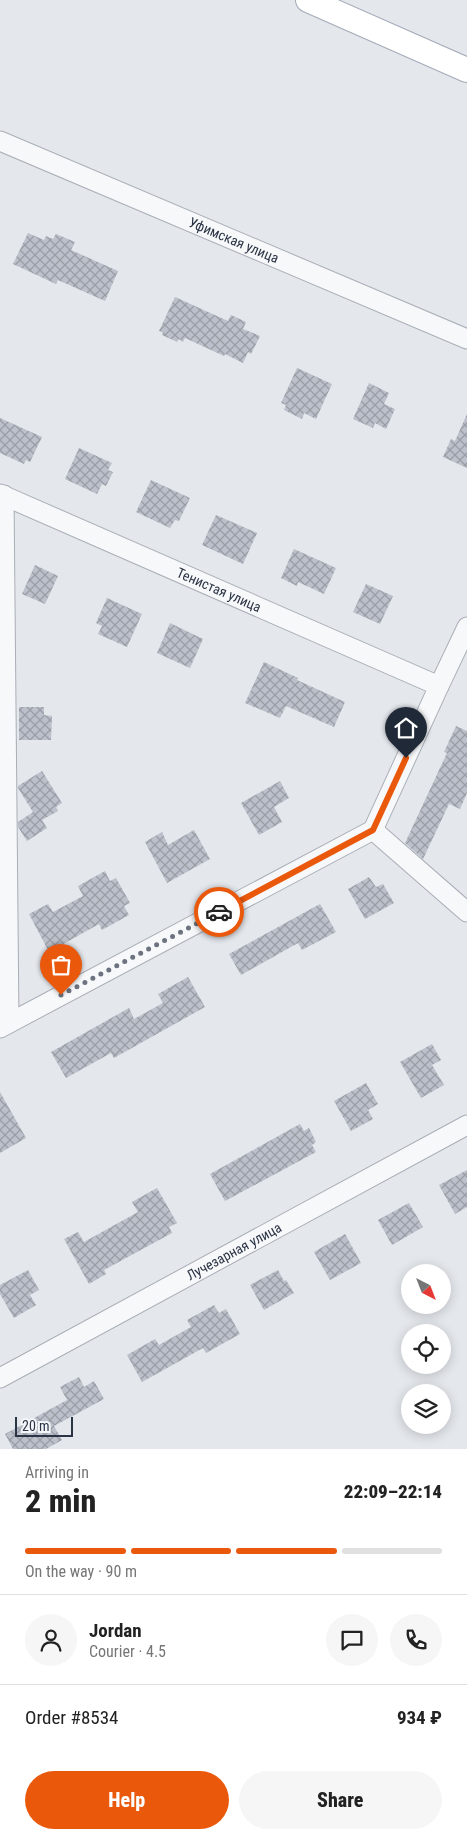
<!DOCTYPE html>
<meta charset="utf-8">
<style>
:root{--surface:#fff;--page:#f6f6f6;--text:#222;--muted:#767676;--line:#e0e0e0;--accent:#ea580c}
body{margin:0;font-family:"Roboto Condensed",sans-serif;background:var(--page);color:var(--text);height:100vh;display:flex;flex-direction:column;font-size:19px;white-space:nowrap}
*{box-sizing:border-box;margin:0}
p{font-size:16px;color:var(--muted)}
.icon{flex:none;width:28px;height:28px;fill:none;stroke:currentColor;stroke-width:2;stroke-linecap:round;stroke-linejoin:round}
.map{position:relative;height:1449px;overflow:hidden}
.panel{display:flex;flex-direction:column;background:var(--surface);flex:1}
.panel>*{flex:none}
.needle{width:32px;rotate:138deg}
.fabs{position:absolute;left:401px;top:1264px;display:grid;gap:10px}
.fabs a{display:grid;place-items:center;width:50px;height:50px;border-radius:50%;background:var(--surface);box-shadow:0 2px 12px #0003;font-size:25px}
.scale{position:absolute;left:15px;bottom:12px;width:58px;box-sizing:border-box;padding-left:5px;border:2px solid #2b3445;border-top:0;font-size:14px;line-height:18px;white-space:nowrap;color:#2b3445;-webkit-text-stroke:4px #f4f6f9;paint-order:stroke}
.pin{position:absolute;display:grid;place-items:center;width:42px;height:42px;color:#fff;margin:-51px -21px;border-radius:50% 50% 50% 0;rotate:-45deg;box-shadow:0 0 5px #0007}
.pin .icon{rotate:45deg}
.courier{position:absolute;display:grid;place-items:center;width:50px;height:50px;margin:-25px;border:4px solid #ea580c;border-radius:50%;background:#fff;color:#222;box-shadow:0 1px 6px #0007}
.headline em{font-style:normal;font-weight:800}
.headline div{display:flex;flex-direction:column-reverse}
.headline{display:flex;align-items:center;justify-content:space-between;height:85px;padding:0 25px}
h1{font-size:32px;font-weight:800;line-height:38px}
.bar{display:grid;grid-template-columns:repeat(4,1fr);gap:8px 5px;align-content:center;height:60px;padding:0 25px}
.bar i{height:6px;border-radius:4px;background:var(--line)}
.bar .current{background:var(--accent)}
.bar p{grid-column:span 4}
.line{display:flex;align-items:center;gap:12px;padding:0 25px;border-top:1px solid var(--line)}
.line div{flex:1}
.round{display:grid;place-items:center;flex:none;width:52px;height:52px;border-radius:26px;background:var(--page)}
.primary-button{display:flex;gap:10px;margin-top:auto;padding:10px 25px}
.primary-button a{flex:1;height:58px;border-radius:30px;background:var(--accent);color:#fff;font-size:20px;font-weight:800;line-height:58px;text-align:center}
.primary-button a+a{background:var(--page);color:var(--text)}
.map>svg:first-child{display:block}
.building{fill:url(#building-cross-hatch)}
.lines{fill:none;stroke-linecap:round;stroke-linejoin:round}
.minor-casing{stroke:#a9aeb7;stroke-width:21}
.major-casing{stroke:#a3abb8;stroke-width:26}
.minor{stroke:#f7f8fa;stroke-width:19}
.major{stroke:#fff;stroke-width:24}
.done{stroke:#6c737f;stroke-width:5;stroke-dasharray:0 9}
.route{stroke:#ea580c;stroke-width:6}
.labels{text-anchor:middle;dominant-baseline:central;stroke-width:4.5;stroke-linejoin:round;paint-order:stroke}
.street-label{font-size:14px;fill:#2b3445;stroke:#f4f6f9}
</style>
<div class="map">
<svg width="467" height="1449" viewBox="0 0 467 1449">
<defs>
<pattern id="building-cross-hatch" width="8" height="8" patternUnits="userSpaceOnUse" patternTransform="scale(1.25)"><rect width="8" height="8" fill="#bbc0ca"/><path d="M0 0l8 8M0 8l8-8" fill="none" stroke="#989da6"/></pattern>
</defs>
<rect width="100%" height="100%" fill="#e4e7ec"/>
<!-- building -->
<g class="building">
<polygon points="28,233 44,240 46,236 53,239 56,234 75,242 71,250 118,271 105,301 58,280 56,284 13,264"/>
<polygon points="175,297 228,321 231,315 246,322 243,329 260,336 251,354 248,352 243,363 225,354 224,356 185,338 183,342 179,339 177,342 162,335 163,332 159,331"/>
<polygon points="297,368 332,384 316,419 304,413 302,419 284,410 286,405 281,403"/>
<polygon points="369,383 389,393 384,404 395,409 386,429 375,423 373,428 353,419"/>
<polygon points="467,414 467,468 443,457 451,439 455,441"/>
<polygon points="0,418 42,437 30,462 26,460 24,464 0,453"/>
<polygon points="79,448 112,463 108,470 113,472 106,486 102,484 97,494 65,479"/>
<polygon points="151,480 190,498 179,521 175,520 170,528 136,512"/>
<polygon points="216,515 257,533 243,564 202,545"/>
<polygon points="294,549 336,568 324,594 298,582 297,586 281,578"/>
<polygon points="35,565 58,576 45,604 22,594"/>
<polygon points="366,584 393,596 380,624 353,612"/>
<polygon points="107,598 142,614 127,647 98,634 102,626 96,623"/>
<polygon points="170,623 203,639 190,668 157,653"/>
<polygon points="264,662 298,678 297,680 345,702 334,727 286,706 280,718 245,703"/>
<polygon points="19,707 44,707 44,715 52,716 51,740 19,740"/>
<polygon points="456,726 467,731 467,793 460,809 449,804 423,859 405,843 447,753 444,752"/>
<polygon points="42,771 62,803 56,807 58,811 42,820 47,828 27,841 18,827 18,822 33,812 18,788 18,786"/>
<polygon points="280,781 289,798 274,807 282,822 259,835 241,803"/>
<polygon points="194,830 210,859 167,883 145,842 162,832 168,845"/>
<polygon points="105,871 110,881 116,878 130,903 124,906 129,915 102,930 99,924 49,952 29,914 48,904 53,912 83,896 78,886"/>
<polygon points="369,877 376,887 383,884 394,903 365,919 348,889"/>
<polygon points="320,904 336,932 302,950 298,943 241,975 229,954"/>
<polygon points="188,977 205,1007 114,1058 111,1053 66,1078 51,1052 129,1008 134,1019 163,1003 158,994"/>
<polygon points="432,1044 441,1060 432,1065 444,1085 421,1098 400,1062"/>
<polygon points="366,1083 378,1104 368,1110 373,1119 351,1131 334,1101"/>
<polygon points="0,1092 26,1138 0,1153"/>
<polygon points="300,1124 304,1131 309,1128 316,1142 312,1145 316,1152 225,1201 210,1174"/>
<polygon points="467,1170 467,1207 455,1214 439,1185"/>
<polygon points="157,1188 177,1223 169,1227 172,1233 104,1270 106,1274 89,1284 64,1239 78,1232 84,1242 138,1212 132,1202"/>
<polygon points="409,1203 423,1227 392,1245 378,1220"/>
<polygon points="345,1234 361,1263 330,1280 314,1252"/>
<polygon points="28,1270 39,1290 30,1295 36,1305 14,1318 0,1294 0,1285"/>
<polygon points="278,1270 284,1281 286,1280 294,1293 264,1310 250,1285"/>
<polygon points="214,1305 219,1313 226,1309 240,1334 206,1353 203,1348 142,1382 127,1355 155,1339 159,1345 191,1327 187,1320"/>
<polygon points="79,1377 84,1387 94,1381 104,1399 54,1426 62,1440 46,1449 13,1449 5,1434 67,1400 60,1387"/>
</g>
<g class="lines">
<defs>
<g id="minor">
<path id="s1" d="M0 141 467 339"/>
<path id="s2" d="M0 494 439 686"/>
<polyline points="4,495 9,1023"/>
<polyline points="373,830 467,912"/>
<polyline points="0,1028 373,830 439,686 467,627"/>
<path id="s3" d="M0 1378 467 1125"/>
</g>
<polyline id="major" points="308,0 467,70"/>
</defs>
<!-- minor casing -->
<use href="#minor" class="minor-casing"/>
<!-- major casing -->
<use href="#major" class="major-casing"/>
<!-- minor -->
<use href="#minor" class="minor"/>
<!-- major -->
<use href="#major" class="major"/>
</g>
<g class="lines">
<!-- done -->
<polyline class="done" points="61,995 219,912"/>
<!-- route -->
<polyline class="route" points="219,912 373,830 406,758"/>
</g>
<g class="labels">
<!-- street labels -->
<g class="street-label">
<text stroke="none"><textPath href="#s1" startOffset="254">Уфимская улица</textPath></text>
<text stroke="none"><textPath href="#s2" startOffset="239">Тенистая улица</textPath></text>
<text stroke="none"><textPath href="#s3" startOffset="266">Лучезарная улица</textPath></text>
</g>
</g>
</svg>
<div class="fabs">
<a><svg class="needle" viewBox="-14 -14 28 28"><path d="M0-13l5 13h-10z" fill="#e53935"/><path d="M0 13l5-13h-10z" fill="#767676"/></svg></a>
<a><svg class="icon" aria-label="locate" viewBox="0 0 24 24"><circle cx="12" cy="12" r="6"/><path d="M12 2v4M12 18v4M2 12h4M18 12h4"/></svg></a>
<a><svg class="icon" aria-label="layers" viewBox="0 0 24 24"><path d="M12 4l9 5-9 5-9-5zM3 14l9 5 9-5"/></svg></a>
</div>
<div class="scale">20 m</div>
<div class="pin" style="left:61px;top:995px;background:#ea580c"><svg class="icon" aria-label="bag" viewBox="0 0 24 24"><path d="M5 8h14l-1 12H6zM9 8a3 3 0 0 1 6 0"/></svg></div>
<div class="pin" style="left:406px;top:758px;background:#1f2937"><svg class="icon" aria-label="home" viewBox="0 0 24 24"><path d="M3 11l9-7 9 7M6 9v11h12V9"/></svg></div>
<div class="courier" style="left:219px;top:912px"><svg class="icon" aria-label="car" viewBox="0 0 24 24"><path d="M5 17H2v-5l4-1 3-4h7l3 4 3 1v5h-3M9 17h6M6 11h13"/><circle cx="7" cy="17" r="2"/><circle cx="17" cy="17" r="2"/></svg></div>
</div>
<section class="panel">
<div class="headline"><div><h1>2 min</h1><p>Arriving in</p></div><em>22:09–22:14</em></div>
<div class="bar"><i class="current"></i><i class="current"></i><i class="current"></i><i></i><p>On the way · 90 m</p></div>
<div class="line" style="height:90px"><a class="round"><svg class="icon" aria-label="person" viewBox="0 0 24 24"><circle cx="12" cy="8" r="4"/><path d="M4 21q1-7 8-7t8 7"/></svg></a><div><b>Jordan</b><p>Courier · 4.5</p></div><a class="round"><svg class="icon" aria-label="chat" viewBox="0 0 24 24"><path d="M4 5h16v11H9l-5 4z"/></svg></a><a class="round"><svg class="icon" aria-label="phone" viewBox="0 0 24 24"><path d="M5 4h4l2 5-3 2q2 4 5 5l2-3 5 2v4C11 20 4 13 5 4z"/></svg></a></div>
<div class="line" style="height:65px"><div>Order #8534</div><b>934 ₽</b></div>
<div class="primary-button"><a>Help</a><a>Share</a></div>
</section>
